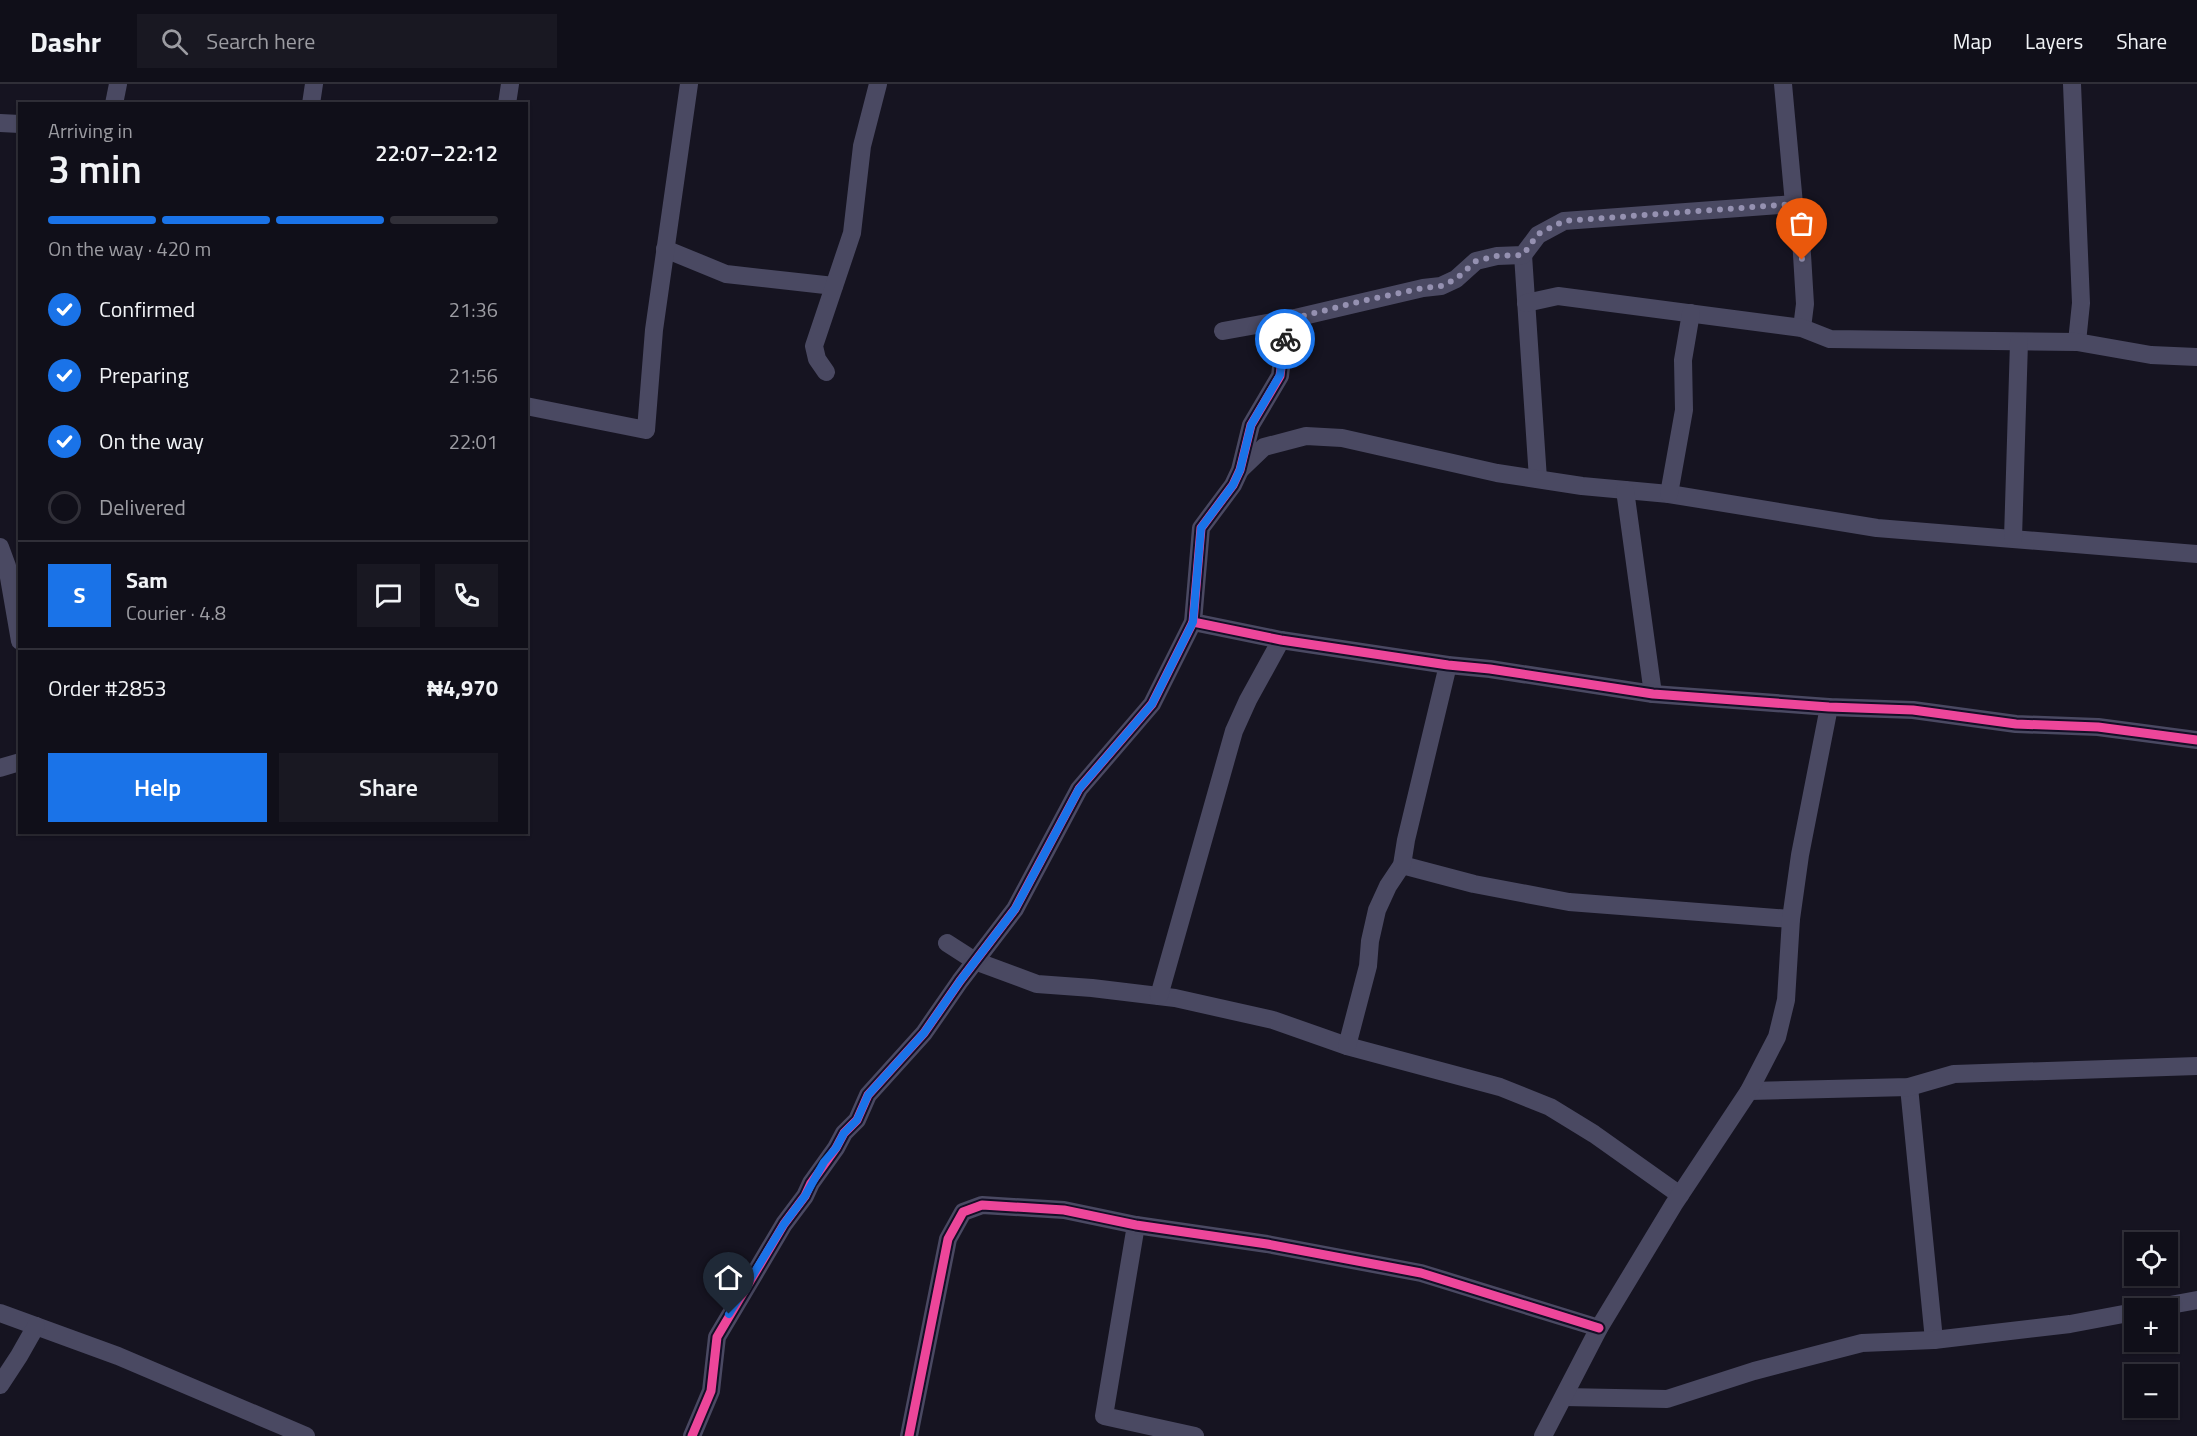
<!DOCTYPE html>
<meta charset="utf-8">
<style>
:root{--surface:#100f19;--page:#191822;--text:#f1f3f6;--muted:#9c9ca2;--line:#302f38;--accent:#1a73e8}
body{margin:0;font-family:"Titillium Web",sans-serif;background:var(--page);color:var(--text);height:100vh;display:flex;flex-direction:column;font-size:22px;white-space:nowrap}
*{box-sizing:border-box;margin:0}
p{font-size:20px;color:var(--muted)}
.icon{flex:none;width:33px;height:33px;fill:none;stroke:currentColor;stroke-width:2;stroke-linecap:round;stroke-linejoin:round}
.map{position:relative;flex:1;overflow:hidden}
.side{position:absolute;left:18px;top:18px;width:510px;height:732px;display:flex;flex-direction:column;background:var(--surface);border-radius:0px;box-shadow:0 2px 4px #0004,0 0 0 2px var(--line)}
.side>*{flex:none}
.buttons{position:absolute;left:2124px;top:1148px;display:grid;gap:12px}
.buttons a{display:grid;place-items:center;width:54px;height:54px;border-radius:0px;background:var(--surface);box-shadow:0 2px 4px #0004,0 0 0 2px var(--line);font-size:30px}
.pin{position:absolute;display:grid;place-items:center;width:51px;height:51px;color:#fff;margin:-62px -26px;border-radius:50% 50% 50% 0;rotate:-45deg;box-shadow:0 0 6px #0007}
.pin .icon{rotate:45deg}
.courier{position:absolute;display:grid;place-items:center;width:60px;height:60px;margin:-30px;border:4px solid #1a73e8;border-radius:50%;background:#fff;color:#222;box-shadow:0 2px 8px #0007}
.summary em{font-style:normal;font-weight:600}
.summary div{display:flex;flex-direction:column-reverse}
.summary{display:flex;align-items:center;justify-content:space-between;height:102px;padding:0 30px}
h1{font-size:39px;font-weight:600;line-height:45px}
.bar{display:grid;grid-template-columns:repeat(4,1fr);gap:9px 6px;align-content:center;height:72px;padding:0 30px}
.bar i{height:8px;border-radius:4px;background:var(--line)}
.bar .selected{background:var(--accent)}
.bar p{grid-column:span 4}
.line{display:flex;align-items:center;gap:15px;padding:0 30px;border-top:2px solid var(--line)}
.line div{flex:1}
.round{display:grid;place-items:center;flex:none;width:63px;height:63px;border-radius:0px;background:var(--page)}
ol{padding:0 30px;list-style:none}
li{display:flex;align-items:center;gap:18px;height:66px}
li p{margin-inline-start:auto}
li .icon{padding:6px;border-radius:50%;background:var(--accent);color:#fff;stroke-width:4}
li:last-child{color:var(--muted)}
li i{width:33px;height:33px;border:3px solid var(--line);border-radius:50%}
.cta{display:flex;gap:12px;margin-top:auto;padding:12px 30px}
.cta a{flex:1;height:69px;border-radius:0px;background:var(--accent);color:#fff;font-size:24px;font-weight:600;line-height:69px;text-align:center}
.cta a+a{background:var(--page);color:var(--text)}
header{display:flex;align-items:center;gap:36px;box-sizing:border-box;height:84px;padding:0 30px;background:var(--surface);border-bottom:2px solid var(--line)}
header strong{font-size:28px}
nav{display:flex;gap:33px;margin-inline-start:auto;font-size:21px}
.search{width:420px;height:54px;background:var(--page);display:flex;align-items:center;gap:15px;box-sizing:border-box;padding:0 21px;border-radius:0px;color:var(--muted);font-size:22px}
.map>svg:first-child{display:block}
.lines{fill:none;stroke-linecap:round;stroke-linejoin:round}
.minor{stroke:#4a4962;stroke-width:18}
.cycleway-casing{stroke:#130f26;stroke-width:13}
.cycleway{stroke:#ed469a;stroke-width:9}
.done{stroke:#9591b1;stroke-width:6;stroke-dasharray:0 10.8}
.route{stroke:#1a73e8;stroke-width:8}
</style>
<header>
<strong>Dashr</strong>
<div class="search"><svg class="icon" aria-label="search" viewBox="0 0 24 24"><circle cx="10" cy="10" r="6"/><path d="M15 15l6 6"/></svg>Search here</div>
<nav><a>Map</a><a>Layers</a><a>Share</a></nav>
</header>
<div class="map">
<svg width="2197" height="1352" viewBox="0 0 2197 1352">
<rect width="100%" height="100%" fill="#161421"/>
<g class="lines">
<!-- minor -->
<g class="minor">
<polyline points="1783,0 1794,120 1801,154 1805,220 1802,244"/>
<polyline points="2072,0 2081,219 2077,258"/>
<polyline points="114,20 118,0"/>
<polyline points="311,20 314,0"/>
<polyline points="507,20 510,0"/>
<polyline points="0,39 20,40"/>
<polyline points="665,165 726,190 834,202"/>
<polyline points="1523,171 1538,395"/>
<polyline points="1526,219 1558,212 1802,244 1830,255 2077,258 2151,271 2197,273"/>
<polyline points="1223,247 1295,234 1423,204 1441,202 1456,195 1476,177 1497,172 1523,171 1538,151 1564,137 1794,120"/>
<polyline points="826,288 817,275 814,262 852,149 862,62 878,0"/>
<polyline points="526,322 646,346 654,246 689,0"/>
<polyline points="1241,385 1264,363 1306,352 1342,354 1497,389 1582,402 1669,410 1877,444 2197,470"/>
<polyline points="1625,406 1653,610"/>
<polyline points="1669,410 1684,326 1683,276 1691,229"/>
<polyline points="2013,454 2019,258"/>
<polyline points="0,463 7,482 20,557"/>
<polyline points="1193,538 1281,556 1448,581 1490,585 1653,610 1829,623 1913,626 2016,640 2098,643 2197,656"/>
<polyline points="0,684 20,678"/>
<polyline points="1402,781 1474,800 1569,818 1791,835"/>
<polyline points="947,859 975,877 1037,900 1092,904 1175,914 1273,936 1347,962 1500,1003 1550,1023 1594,1050 1680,1111"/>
<polyline points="1159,912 1234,647 1248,616 1281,556"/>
<polyline points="1347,962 1368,882 1370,857 1377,826 1388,802 1402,781 1406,756 1448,581"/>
<polyline points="1909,1003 1934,1256"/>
<polyline points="1749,1007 1909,1003 1954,990 2197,982"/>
<polyline points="1136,1141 1104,1332 1195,1352"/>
<polyline points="2154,1224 2197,1216"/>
<polyline points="0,1229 118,1272 306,1352"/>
<polyline points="0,1301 19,1272 36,1242"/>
<polyline points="1564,1313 1667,1315 1754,1287 1862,1259 1934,1256 2070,1240 2134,1228"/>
<polyline points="692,1352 711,1307 717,1253 784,1140 805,1112 811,1099 836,1064 844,1049 857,1036 868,1011 924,949 960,897 1015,825 1079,705 1152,620 1193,538 1201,444 1233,401 1240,386 1251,341 1280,292 1284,258 1295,234"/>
<polyline points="909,1352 948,1155 963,1128 982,1121 1064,1126 1136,1141 1267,1160 1421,1189 1599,1244"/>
<polyline points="1543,1352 1599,1244 1674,1120 1749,1007 1777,953 1786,916 1791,835 1800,771 1829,623"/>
</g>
<defs>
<g id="cycleway">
<polyline points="1193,538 1281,556 1448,581 1490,585 1653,610 1829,623 1913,626 2016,640 2098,643 2197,656"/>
<polyline points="692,1352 711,1307 717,1253 784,1140 805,1112 811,1099 836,1064 844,1049 857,1036 868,1011 924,949 960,897 1015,825 1079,705 1152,620 1193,538 1201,444 1233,401 1240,386 1251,341 1280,292 1284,258 1295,234"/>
<polyline points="909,1352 948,1155 963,1128 982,1121 1064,1126 1136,1141 1267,1160 1421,1189 1599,1244"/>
</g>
</defs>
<!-- cycleway casing -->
<use href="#cycleway" class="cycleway-casing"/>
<!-- cycleway -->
<use href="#cycleway" class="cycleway"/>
</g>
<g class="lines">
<!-- done -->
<polyline class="done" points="1285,255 1295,234 1358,218 1423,204 1441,202 1456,195 1476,177 1497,172 1523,171 1538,150 1564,137 1794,120 1801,154 1802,176"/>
<!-- route -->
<polyline class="route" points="729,1230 784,1140 805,1112 824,1078 836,1064 844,1049 857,1036 868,1011 924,949 960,897 1015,825 1079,705 1152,620 1193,538 1201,444 1233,401 1240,386 1251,341 1280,291 1285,255"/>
</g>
</svg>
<div class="buttons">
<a><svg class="icon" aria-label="locate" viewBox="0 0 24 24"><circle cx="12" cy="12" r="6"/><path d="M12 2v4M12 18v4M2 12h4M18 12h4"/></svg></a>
<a>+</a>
<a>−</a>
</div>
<div class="pin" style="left:1802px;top:176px;background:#ea580c"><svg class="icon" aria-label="bag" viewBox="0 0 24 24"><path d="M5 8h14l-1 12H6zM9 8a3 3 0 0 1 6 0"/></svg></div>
<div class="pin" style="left:729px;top:1230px;background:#1f2937"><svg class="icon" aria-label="home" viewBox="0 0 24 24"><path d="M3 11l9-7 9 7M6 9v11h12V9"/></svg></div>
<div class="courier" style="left:1285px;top:255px"><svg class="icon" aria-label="bike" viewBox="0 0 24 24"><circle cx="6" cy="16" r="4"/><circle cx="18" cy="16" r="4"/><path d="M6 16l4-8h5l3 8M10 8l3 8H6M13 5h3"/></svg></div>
<section class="side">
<div class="summary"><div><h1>3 min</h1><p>Arriving in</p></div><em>22:07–22:12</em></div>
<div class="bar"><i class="selected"></i><i class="selected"></i><i class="selected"></i><i></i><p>On the way · 420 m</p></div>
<ol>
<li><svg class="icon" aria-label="check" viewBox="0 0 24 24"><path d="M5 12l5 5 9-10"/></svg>Confirmed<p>21:36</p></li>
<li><svg class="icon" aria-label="check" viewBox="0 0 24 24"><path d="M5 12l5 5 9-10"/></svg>Preparing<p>21:56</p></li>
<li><svg class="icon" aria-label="check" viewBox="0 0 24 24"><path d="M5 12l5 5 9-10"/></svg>On the way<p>22:01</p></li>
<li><i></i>Delivered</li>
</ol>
<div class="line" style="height:108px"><b class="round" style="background:var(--accent);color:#fff">S</b><div><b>Sam</b><p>Courier · 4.8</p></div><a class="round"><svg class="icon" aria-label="chat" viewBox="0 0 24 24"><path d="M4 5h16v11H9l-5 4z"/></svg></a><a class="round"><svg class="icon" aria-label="phone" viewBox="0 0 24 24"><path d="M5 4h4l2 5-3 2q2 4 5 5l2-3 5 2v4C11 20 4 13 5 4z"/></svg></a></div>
<div class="line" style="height:78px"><div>Order #2853</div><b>₦4,970</b></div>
<div class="cta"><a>Help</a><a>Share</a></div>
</section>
</div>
